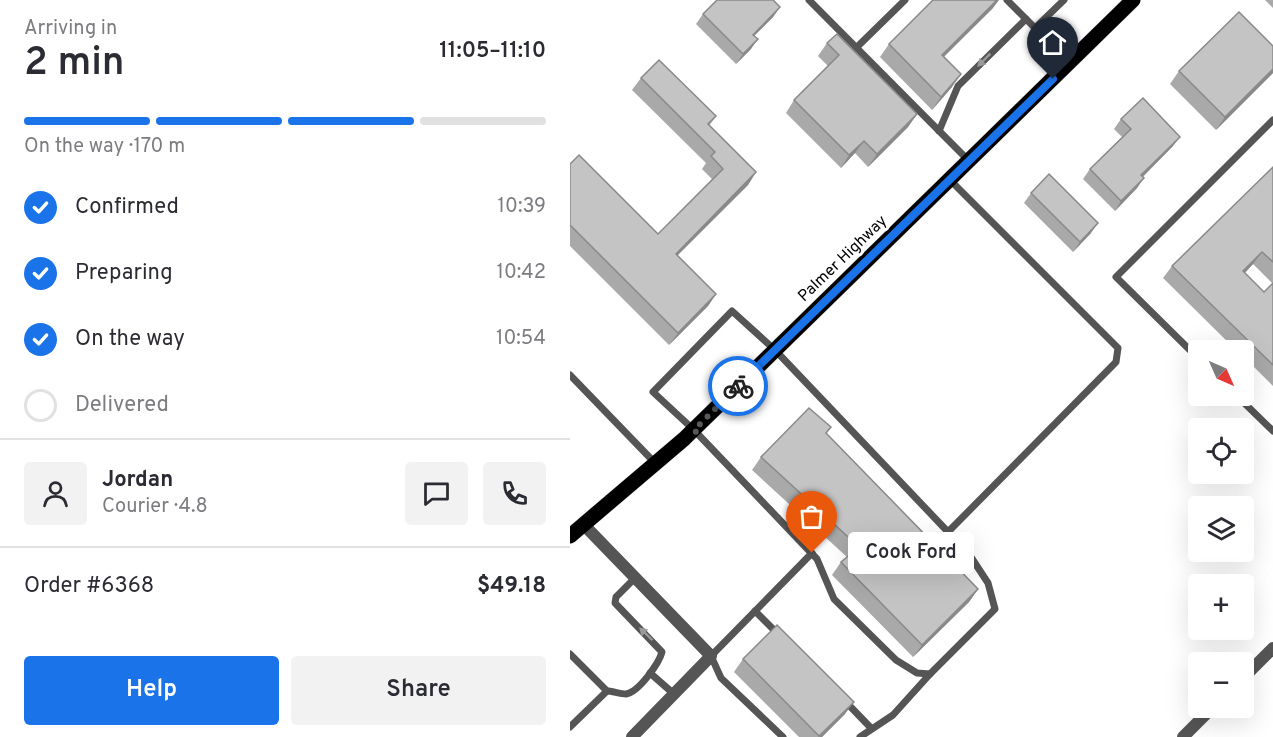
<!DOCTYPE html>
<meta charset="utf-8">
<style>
:root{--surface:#fff;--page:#f2f2f3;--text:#2b2b33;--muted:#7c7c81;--line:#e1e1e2;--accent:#1a73e8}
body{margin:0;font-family:Overpass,sans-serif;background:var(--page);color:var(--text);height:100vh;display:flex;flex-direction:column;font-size:22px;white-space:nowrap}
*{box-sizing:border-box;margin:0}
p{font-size:20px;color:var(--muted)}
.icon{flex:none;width:33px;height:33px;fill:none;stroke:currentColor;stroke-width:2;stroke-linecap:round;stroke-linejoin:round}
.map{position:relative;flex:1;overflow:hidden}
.details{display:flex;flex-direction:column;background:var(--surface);width:570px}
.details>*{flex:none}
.needle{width:39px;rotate:135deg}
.fabs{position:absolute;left:618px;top:340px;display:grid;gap:12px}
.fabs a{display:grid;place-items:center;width:66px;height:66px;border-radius:6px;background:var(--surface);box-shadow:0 6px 24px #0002;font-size:30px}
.pin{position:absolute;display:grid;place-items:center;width:51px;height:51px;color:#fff;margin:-62px -26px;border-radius:50% 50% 50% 0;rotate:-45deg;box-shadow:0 0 6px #0007}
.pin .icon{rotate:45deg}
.courier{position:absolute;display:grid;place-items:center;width:60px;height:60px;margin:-30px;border:4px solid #1a73e8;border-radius:50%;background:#fff;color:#222;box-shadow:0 2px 8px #0007}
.bubble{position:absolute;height:42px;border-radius:6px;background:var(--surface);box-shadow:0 6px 24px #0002;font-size:20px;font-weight:600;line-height:42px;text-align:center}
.summary em{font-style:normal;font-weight:600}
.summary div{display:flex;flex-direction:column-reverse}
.summary{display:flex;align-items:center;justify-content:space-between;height:102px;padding:0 24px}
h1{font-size:39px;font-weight:600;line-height:45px}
.bar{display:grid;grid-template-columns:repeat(4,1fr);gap:9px 6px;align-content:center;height:72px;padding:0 24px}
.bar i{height:8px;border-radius:4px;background:var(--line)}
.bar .selected{background:var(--accent)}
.bar p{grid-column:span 4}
.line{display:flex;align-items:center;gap:15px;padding:0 24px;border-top:2px solid var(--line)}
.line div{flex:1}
.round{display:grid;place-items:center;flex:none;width:63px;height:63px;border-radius:6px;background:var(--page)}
ol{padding:0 24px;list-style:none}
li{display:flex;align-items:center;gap:18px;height:66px}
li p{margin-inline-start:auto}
li .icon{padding:6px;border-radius:50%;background:var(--accent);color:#fff;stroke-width:4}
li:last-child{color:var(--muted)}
li i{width:33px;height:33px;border:3px solid var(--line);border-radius:50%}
.action{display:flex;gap:12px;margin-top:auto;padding:12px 24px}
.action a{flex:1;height:69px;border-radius:6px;background:var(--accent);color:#fff;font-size:24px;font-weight:600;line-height:69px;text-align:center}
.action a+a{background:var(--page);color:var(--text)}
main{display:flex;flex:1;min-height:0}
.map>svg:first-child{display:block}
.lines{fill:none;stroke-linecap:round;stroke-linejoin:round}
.primary-casing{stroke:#dbdbdb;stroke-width:16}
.service{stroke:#555;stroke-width:7}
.minor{stroke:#555;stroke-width:12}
.primary{stroke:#000;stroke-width:15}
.wall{fill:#a9a9a9;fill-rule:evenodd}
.shaded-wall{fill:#898989}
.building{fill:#c4c4c4;stroke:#898989;stroke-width:1.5}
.oneway{fill:#999}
.done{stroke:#595959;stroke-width:6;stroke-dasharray:0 10.8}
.route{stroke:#1a73e8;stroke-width:8}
.labels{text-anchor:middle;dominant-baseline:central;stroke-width:6;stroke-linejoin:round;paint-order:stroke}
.street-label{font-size:16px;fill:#000;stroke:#fff}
</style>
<main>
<section class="details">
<div class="summary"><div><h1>2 min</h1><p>Arriving in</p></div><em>11:05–11:10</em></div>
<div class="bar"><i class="selected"></i><i class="selected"></i><i class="selected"></i><i></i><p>On the way · 170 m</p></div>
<ol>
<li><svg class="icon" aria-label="check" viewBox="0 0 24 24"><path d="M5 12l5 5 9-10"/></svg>Confirmed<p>10:39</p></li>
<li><svg class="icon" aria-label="check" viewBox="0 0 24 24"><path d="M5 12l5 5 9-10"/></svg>Preparing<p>10:42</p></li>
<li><svg class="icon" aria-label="check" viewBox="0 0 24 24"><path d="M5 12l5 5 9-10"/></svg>On the way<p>10:54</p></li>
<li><i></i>Delivered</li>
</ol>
<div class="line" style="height:108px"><a class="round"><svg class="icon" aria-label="person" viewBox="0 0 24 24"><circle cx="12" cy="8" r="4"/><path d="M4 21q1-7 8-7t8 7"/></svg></a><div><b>Jordan</b><p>Courier · 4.8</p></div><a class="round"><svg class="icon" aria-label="chat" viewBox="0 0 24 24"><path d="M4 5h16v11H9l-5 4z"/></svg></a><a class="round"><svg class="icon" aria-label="phone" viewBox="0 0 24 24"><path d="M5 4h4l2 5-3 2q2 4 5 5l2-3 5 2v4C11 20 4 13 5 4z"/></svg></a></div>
<div class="line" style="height:78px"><div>Order #6368</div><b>$49.18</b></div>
<div class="action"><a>Help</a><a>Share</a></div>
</section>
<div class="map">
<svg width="703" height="737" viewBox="0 0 703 737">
<rect width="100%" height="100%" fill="#fff"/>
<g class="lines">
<defs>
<polyline id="primary" points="0,536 114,439 563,0"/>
</defs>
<!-- primary casing -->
<use href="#primary" class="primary-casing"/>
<!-- service -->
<g class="service">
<polyline points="239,0 398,160"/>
<polyline points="437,0 499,62"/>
<polyline points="465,28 494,0"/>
<polyline points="286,48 335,0"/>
<polyline points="369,131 388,86 456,19"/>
<polygon points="162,311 205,350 399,554 418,583 425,609 360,674 347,673 326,660 264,599 247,559 124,430 83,392"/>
<polyline points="628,358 546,277 703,120"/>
<polyline points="0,375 86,464"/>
<polyline points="667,396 703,431"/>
<polyline points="378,532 546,362 548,348 380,180"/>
<polyline points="185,611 209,635"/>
<polyline points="0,654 37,691 0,727"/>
<polyline points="80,673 104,694"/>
<path d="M37 691C42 691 50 694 56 694 69 692 89 663 92 652L45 603 46 597 65 578"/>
<polyline points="274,700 301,728"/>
<polyline points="213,737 151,678 141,656 242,553"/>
<polyline points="290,737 323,715 360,674"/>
</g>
<!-- minor -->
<g class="minor">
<polyline points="15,526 141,656 62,737"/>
<polyline points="674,677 703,648"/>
<polyline points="613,737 642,708"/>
</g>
<!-- primary -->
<use href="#primary" class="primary"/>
</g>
<!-- wall -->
<g class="wall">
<polygon points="695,0 703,0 703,8"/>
<polygon points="210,7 203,17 184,36 181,49 166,64 126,24 133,14"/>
<polygon points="423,8 374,57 382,87 362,110 310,57 319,44"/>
<polygon points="257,43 347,114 338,127 298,167 285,153 271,168 216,113 224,100 258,66 248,56"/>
<polygon points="703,46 703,73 646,130 600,84 609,71"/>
<polygon points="71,78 146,116 139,126 186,172 178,185 107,255 146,294 138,306 99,345 0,246 0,164 88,234 142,179 132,169 136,163 62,90"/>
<polygon points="551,119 603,146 573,177 567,188 545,211 513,179 520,169 552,137 544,129"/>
<path d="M703 167V386L674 357V351H667L593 278 602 266ZM683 264 703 284 694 292 675 273Z"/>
<polygon points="461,193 521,233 503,252 454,203"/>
<polygon points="257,434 408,589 399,602 343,657 262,575 271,562 277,557 182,470 191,457"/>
<polygon points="173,659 275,714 252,737 229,737 164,672"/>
</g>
<!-- shaded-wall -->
<g class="shaded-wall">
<polygon points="427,0 429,0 423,8 363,67 372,55"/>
<polygon points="210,7 203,17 176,44 183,35"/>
<polygon points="188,39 181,49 166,64 173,54"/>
<polygon points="703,69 703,73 646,130 655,117"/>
<polygon points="391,74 382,87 362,110 371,97"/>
<polygon points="347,114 338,127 298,167 307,154"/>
<polygon points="610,137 603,146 564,185 571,175"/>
<polygon points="294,141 285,153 271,168 279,155"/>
<polygon points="186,172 178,185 97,266 106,254"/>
<polygon points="574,178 567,188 545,211 551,201"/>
<polygon points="528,223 521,233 503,252 510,242"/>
<polygon points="692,252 683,264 664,284 673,271"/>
<polygon points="146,294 138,306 99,345 108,333"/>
<polygon points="408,589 399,602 343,657 352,645"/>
<polygon points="284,702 275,714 252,737 249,737"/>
</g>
<!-- building -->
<g class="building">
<polygon points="147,0 203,0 210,7 183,35 188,39 173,54 133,14"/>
<polygon points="363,0 427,0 372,55 391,74 371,97 319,44"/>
<polygon points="669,12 703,46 703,69 655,117 609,71"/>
<polygon points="267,34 347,114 307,154 294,141 279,155 224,100 269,55 257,43"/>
<polygon points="89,60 146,116 138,124 186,172 106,254 146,294 108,333 0,225 0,164 9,155 88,234 153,169 141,156 145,152 71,78"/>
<polygon points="573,98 610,137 571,175 574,178 551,201 520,169 561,129 551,119"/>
<polygon points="703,167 703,262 692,252 673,271 694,292 703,283 703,365 602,266"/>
<polygon points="479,174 528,223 510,242 461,193"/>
<polygon points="239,408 261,427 256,433 408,589 352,645 271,562 289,547 191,457"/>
<polygon points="207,625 284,702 249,736 173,659"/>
</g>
<!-- one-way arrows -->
<defs><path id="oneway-solid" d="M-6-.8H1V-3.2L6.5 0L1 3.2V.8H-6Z" transform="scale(1.5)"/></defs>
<g class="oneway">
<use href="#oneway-solid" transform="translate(414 60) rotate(135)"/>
<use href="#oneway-solid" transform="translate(76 634) rotate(-136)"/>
</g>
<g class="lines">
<!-- done -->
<polyline class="done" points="168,386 124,430 242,553"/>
<!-- route -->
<polyline class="route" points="168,386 483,79"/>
</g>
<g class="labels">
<!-- street labels -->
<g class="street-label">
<text transform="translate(273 259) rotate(-44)">Palmer Highway</text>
</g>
</g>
</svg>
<div class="fabs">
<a><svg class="needle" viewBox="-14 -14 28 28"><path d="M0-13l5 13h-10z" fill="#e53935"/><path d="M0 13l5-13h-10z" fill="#7c7c81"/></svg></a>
<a><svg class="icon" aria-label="locate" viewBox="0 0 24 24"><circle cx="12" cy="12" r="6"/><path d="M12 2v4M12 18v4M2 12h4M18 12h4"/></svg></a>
<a><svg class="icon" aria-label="layers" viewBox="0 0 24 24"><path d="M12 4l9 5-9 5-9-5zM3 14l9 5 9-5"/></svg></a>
<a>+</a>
<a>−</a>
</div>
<div class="pin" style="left:242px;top:553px;background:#ea580c"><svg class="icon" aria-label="bag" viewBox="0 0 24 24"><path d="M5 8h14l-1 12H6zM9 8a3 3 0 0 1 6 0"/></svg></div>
<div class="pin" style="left:483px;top:79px;background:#1f2937"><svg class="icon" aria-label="home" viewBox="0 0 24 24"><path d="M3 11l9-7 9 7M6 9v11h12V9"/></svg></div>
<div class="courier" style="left:168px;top:386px"><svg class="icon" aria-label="bike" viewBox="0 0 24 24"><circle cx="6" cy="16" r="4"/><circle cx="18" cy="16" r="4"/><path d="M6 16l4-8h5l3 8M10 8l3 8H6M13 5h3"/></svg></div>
<div class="bubble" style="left:278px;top:532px;width:126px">Cook Ford</div>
</div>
</main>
